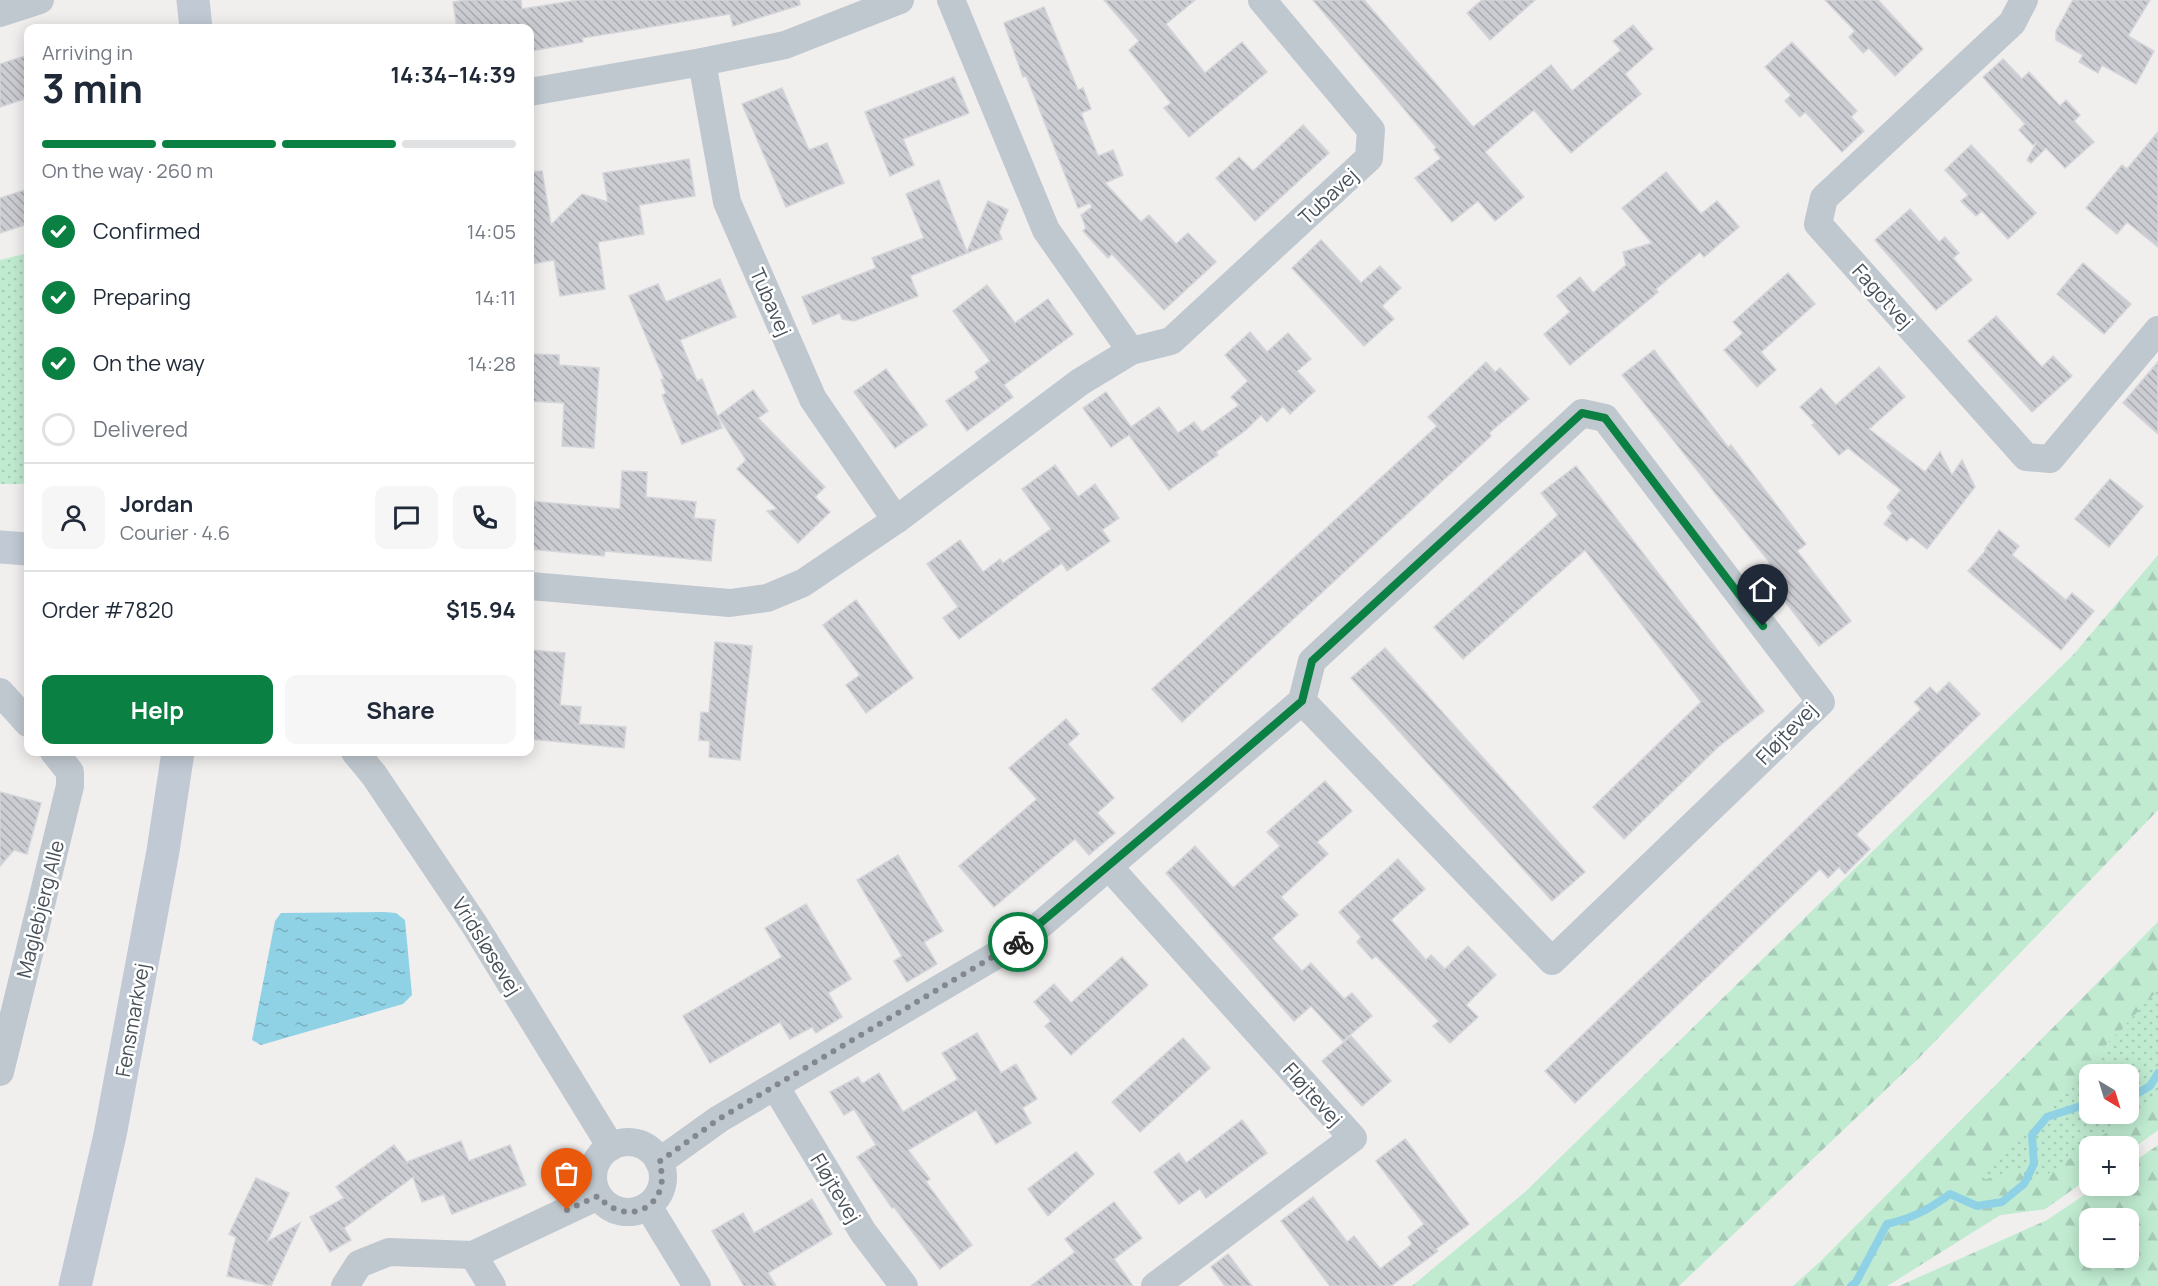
<!DOCTYPE html>
<meta charset="utf-8">
<style>
:root{--surface:#fff;--page:#f6f6f7;--text:#1f2937;--muted:#747a83;--line:#e0e1e3;--accent:#0b8043}
body{margin:0;font-family:Manrope,sans-serif;background:var(--page);color:var(--text);height:100vh;display:flex;flex-direction:column;font-size:22px;white-space:nowrap}
*{box-sizing:border-box;margin:0}
p{font-size:20px;color:var(--muted)}
.icon{flex:none;width:33px;height:33px;fill:none;stroke:currentColor;stroke-width:2;stroke-linecap:round;stroke-linejoin:round}
.map{position:relative;flex:1;overflow:hidden}
.details{position:absolute;left:24px;top:24px;width:510px;height:732px;display:flex;flex-direction:column;background:var(--surface);border-radius:12px;box-shadow:0 3px 15px #0003}
.details>*{flex:none}
.needle{width:39px;rotate:142deg}
.tools{position:absolute;left:2079px;top:1064px;display:grid;gap:12px}
.tools a{display:grid;place-items:center;width:60px;height:60px;border-radius:12px;background:var(--surface);box-shadow:0 3px 15px #0003;font-size:30px}
.pin{position:absolute;display:grid;place-items:center;width:51px;height:51px;color:#fff;margin:-62px -26px;border-radius:50% 50% 50% 0;rotate:-45deg;box-shadow:0 0 6px #0007}
.pin .icon{rotate:45deg}
.courier{position:absolute;display:grid;place-items:center;width:60px;height:60px;margin:-30px;border:4px solid #0b8043;border-radius:50%;background:#fff;color:#222;box-shadow:0 2px 8px #0007}
.headline em{font-style:normal;font-weight:700}
.headline div{display:flex;flex-direction:column-reverse}
.headline{display:flex;align-items:center;justify-content:space-between;height:102px;padding:0 18px}
h1{font-size:39px;font-weight:700;line-height:45px}
.bar{display:grid;grid-template-columns:repeat(4,1fr);gap:9px 6px;align-content:center;height:72px;padding:0 18px}
.bar i{height:8px;border-radius:4px;background:var(--line)}
.bar .selected{background:var(--accent)}
.bar p{grid-column:span 4}
.line{display:flex;align-items:center;gap:15px;padding:0 18px;border-top:2px solid var(--line)}
.line div{flex:1}
.round{display:grid;place-items:center;flex:none;width:63px;height:63px;border-radius:12px;background:var(--page)}
ol{padding:0 18px;list-style:none}
li{display:flex;align-items:center;gap:18px;height:66px}
li p{margin-inline-start:auto}
li .icon{padding:6px;border-radius:50%;background:var(--accent);color:#fff;stroke-width:4}
li:last-child{color:var(--muted)}
li i{width:33px;height:33px;border:3px solid var(--line);border-radius:50%}
.cta{display:flex;gap:12px;margin-top:auto;padding:12px 18px}
.cta a{flex:1;height:69px;border-radius:12px;background:var(--accent);color:#fff;font-size:24px;font-weight:700;line-height:69px;text-align:center}
.cta a+a{background:var(--page);color:var(--text)}
.map>svg:first-child{display:block}
.green{fill:url(#green-dots);fill-rule:evenodd}
.forest{fill:url(#forest-firs);fill-rule:evenodd}
.water{fill:url(#water-ripples)}
.lines{fill:none;stroke-linecap:round;stroke-linejoin:round}
.stream{stroke:#90d2e5;stroke-width:8}
.building{fill:url(#building-back-hatch);stroke:#d3d5d9;stroke-width:1.5}
.street{stroke:#c0c8cf;stroke-width:28}
.secondary{stroke:#c0c9d4;stroke-width:33}
.done{stroke:#83888e;stroke-width:6;stroke-dasharray:0 10.8}
.route{stroke:#0b8043;stroke-width:8}
.labels{text-anchor:middle;dominant-baseline:central;stroke-width:5;stroke-linejoin:round;paint-order:stroke}
.street-label{font-size:20px;fill:#48515a;stroke:#fff}
</style>
<div class="map">
<svg width="2158" height="1286" viewBox="0 0 2158 1286">
<defs>
<pattern id="green-dots" width="8" height="8" patternUnits="userSpaceOnUse" patternTransform="scale(1.5)"><rect width="8" height="8" fill="#c0ebd1"/><path d="M2 2h.1M6 6h.1" fill="none" stroke="#a6cbb6" stroke-width="1.8" stroke-linecap="round"/></pattern>
<pattern id="forest-firs" width="22" height="20" patternUnits="userSpaceOnUse" patternTransform="scale(1.5)"><rect width="22" height="20" fill="#c0ebd1"/><path d="M5 1l3.5 6h-7zM16 11l3.5 6h-7z" fill="#a6cbb6"/></pattern>
<pattern id="water-ripples" width="26" height="14" patternUnits="userSpaceOnUse" patternTransform="scale(1.5)"><rect width="26" height="14" fill="#90d2e5"/><path d="M2 4q2-2 4 0t4 0M15 11q2-2 4 0t4 0" fill="none" stroke="#78adbd"/></pattern>
<pattern id="building-back-hatch" width="6" height="6" patternUnits="userSpaceOnUse" patternTransform="scale(1.5)"><rect width="6" height="6" fill="#cccdd3"/><path d="M-1 5l2 2M0 0l6 6M5-1l2 2" fill="none" stroke="#a8a9ae"/></pattern>
</defs>
<rect width="100%" height="100%" fill="#f1eeee"/>
<!-- green -->
<g class="green">
<polygon points="28,253 28,484 0,484 0,260"/>
<path d="M2158 922V1130L2129 1151 2128 1146H2090L2089 1178 2045 1209 2000 1215 1887 1286 1824 1258ZM2090 1074H2128V1113H2090Z"/>
</g>
<!-- forest -->
<g class="forest">
<polygon points="2158,555 2158,810 1916,1061 1679,1286 1412,1286 1525,1192 2073,655"/>
<polygon points="2158,922 2158,990 1999,1159 1973,1181 1987,1179 2017,1168 2030,1187 2158,1096 2158,1130 2129,1151 2128,1146 2090,1146 2089,1178 2045,1209 2000,1215 1887,1286 1793,1286 1824,1258"/>
<path d="M2158 1145V1286H1899L2047 1220 2099 1185H2128L2129 1165ZM2090 1218H2128V1257H2090Z"/>
</g>
<!-- water -->
<polygon class="water" points="384,912 396,913 405,920 412,995 403,1004 261,1045 252,1040 275,921 281,913"/>
<g class="lines">
<!-- stream -->
<g class="stream">
<polyline points="2128,1099 2150,1086 2158,1073"/>
<path d="M1851 1286 1856 1282 1887 1224C1913 1218 1928 1210 1950 1194L1977 1206 2002 1202 2024 1184 2034 1164 2032 1135 2047 1117 2090 1103"/>
</g>
</g>
<!-- building -->
<g class="building">
<polygon points="466,0 521,0 522,9 578,0 799,0 800,5 733,26 730,14 582,38 583,42 530,51 530,28 457,28 453,2"/>
<polygon points="1104,0 1195,0 1166,24 1205,73 1242,42 1267,72 1189,137 1164,108 1171,103 1129,50 1139,41"/>
<polygon points="1313,0 1364,0 1473,127 1551,65 1572,91 1621,50 1613,41 1633,25 1653,49 1625,74 1641,94 1571,153 1534,110 1485,152 1524,197 1495,221 1478,201 1452,222 1415,178 1441,158 1434,150 1436,147"/>
<polygon points="1482,0 1535,0 1490,40 1467,13"/>
<polygon points="1825,0 1878,0 1923,49 1895,76 1869,48 1863,53 1849,37 1855,31"/>
<polygon points="2073,0 2150,0 2128,36 2154,51 2136,84 2102,65 2098,73 2079,62 2083,55 2056,40 2056,31"/>
<polygon points="1044,7 1078,90 1083,88 1091,109 1081,113 1098,156 1113,150 1123,175 1105,183 1141,222 1149,215 1176,244 1188,233 1216,262 1164,310 1112,254 1108,258 1083,231 1086,228 1081,215 1092,207 1090,203 1078,208 1035,98 1026,76 1023,77 1004,23"/>
<polygon points="1792,42 1857,111 1851,117 1864,131 1842,152 1805,112 1800,117 1785,101 1791,95 1765,67"/>
<polygon points="28,55 28,98 0,107 0,64"/>
<polygon points="2003,59 2022,79 2029,72 2060,106 2066,100 2080,115 2074,121 2094,142 2065,168 2046,148 2031,163 2027,160 2037,142 2033,145 2019,130 2025,124 1983,77"/>
<polygon points="954,77 969,113 903,139 914,165 890,176 865,112"/>
<polygon points="782,88 809,150 827,143 844,183 786,207 742,104"/>
<polygon points="1303,125 1329,153 1255,221 1216,178 1239,157 1253,171"/>
<polygon points="2158,132 2158,247 2127,222 2117,234 2086,208 2122,165 2127,169"/>
<polygon points="1971,145 2036,213 2008,239 1982,211 1976,216 1961,201 1968,195 1945,170"/>
<polygon points="689,159 695,196 639,205 644,234 598,242 605,289 560,296 554,260 530,264 530,172 542,171 551,225 582,194 608,202 603,173"/>
<polygon points="1666,172 1701,214 1717,201 1739,227 1704,257 1700,252 1656,289 1658,292 1570,365 1544,334 1570,312 1557,296 1580,277 1593,293 1626,265 1623,252 1652,243 1622,208"/>
<polygon points="939,180 967,252 988,201 1008,210 999,232 1002,239 910,276 918,296 854,321 842,319 840,313 813,324 802,297 876,268 872,258 924,238 906,194"/>
<polygon points="28,189 28,224 0,233 0,198"/>
<polygon points="1910,209 1939,242 1945,237 1959,253 1953,258 1972,280 1936,310 1875,240"/>
<polygon points="1321,240 1361,283 1380,266 1401,288 1382,306 1394,319 1364,346 1292,268"/>
<polygon points="2083,263 2131,304 2104,334 2057,294"/>
<polygon points="1788,273 1815,304 1761,352 1776,370 1757,387 1724,350 1743,333 1733,322"/>
<polygon points="720,279 736,317 680,340 697,381 702,379 722,428 682,444 662,395 666,393 661,380 664,379 629,296 658,284 666,302"/>
<polygon points="987,285 1015,323 1048,299 1073,334 1004,385 1013,397 967,431 946,401 979,378 975,372 990,361 953,311"/>
<polygon points="1996,316 2042,367 2053,356 2072,376 2032,412 1968,341"/>
<polygon points="1250,332 1267,352 1288,333 1311,359 1297,371 1315,391 1290,414 1283,406 1267,422 1261,415 1246,430 1216,452 1218,455 1169,490 1129,435 1111,447 1083,408 1106,392 1131,427 1159,407 1178,433 1194,422 1202,432 1239,405 1231,397 1248,381 1225,355"/>
<polygon points="1654,350 1728,447 1731,445 1806,544 1797,551 1851,621 1819,646 1761,570 1770,563 1622,375"/>
<polygon points="531,354 559,355 559,365 599,368 594,448 562,446 564,403 530,401"/>
<polygon points="1486,362 1495,372 1500,368 1529,399 1489,433 1491,436 1182,722 1152,689 1437,426 1428,417"/>
<polygon points="2158,362 2158,434 2123,403"/>
<polygon points="1879,367 1905,397 1869,429 1925,472 1940,452 1952,475 1962,460 1975,487 1927,549 1911,536 1907,541 1884,524 1892,513 1887,507 1901,490 1848,448 1839,455 1812,425 1815,423 1800,407 1821,388 1836,405"/>
<polygon points="886,369 927,425 895,448 854,392"/>
<polygon points="753,390 768,411 758,418 825,487 815,497 830,512 798,543 767,511 777,509 737,469 746,460 718,416"/>
<polygon points="1055,465 1078,497 1095,484 1119,518 1102,530 1110,541 1067,571 1062,563 959,639 943,618 958,607 927,564 960,540 983,572 1000,559 1003,563 1051,529 1022,489"/>
<polygon points="1576,466 1764,711 1718,747 1624,839 1593,807 1701,702 1585,550 1463,659 1434,627 1558,515 1541,493"/>
<polygon points="622,471 647,472 646,497 696,502 694,518 715,520 711,561 605,551 604,556 530,549 530,501 620,509"/>
<polygon points="2110,479 2143,506 2109,547 2075,519"/>
<polygon points="1999,530 2019,546 2012,555 2066,600 2072,593 2094,611 2061,650 1968,571 1986,550 1985,549"/>
<polygon points="856,600 913,678 866,713 846,685 860,675 823,625"/>
<polygon points="715,642 752,646 740,760 709,757 710,741 699,740 701,712 709,713"/>
<polygon points="1385,648 1585,872 1552,901 1351,678"/>
<polygon points="530,650 565,653 560,705 581,707 579,724 626,727 624,748 530,739"/>
<polygon points="1949,682 1980,714 1856,835 1870,849 1845,874 1839,867 1828,878 1820,869 1575,1103 1545,1071 1921,709 1914,702 1930,687 1937,694"/>
<polygon points="1066,719 1079,734 1068,744 1114,798 1097,813 1115,833 1089,855 1075,839 994,907 959,866 1037,799 1009,768"/>
<polygon points="1325,781 1352,811 1317,842 1328,854 1281,897 1298,915 1272,938 1302,971 1311,963 1344,999 1352,993 1372,1016 1343,1041 1311,1006 1294,1021 1166,873 1195,846 1233,888 1280,846 1267,832"/>
<polygon points="0,792 41,803 27,854 14,850 0,866"/>
<polygon points="898,855 943,931 924,942 937,964 907,982 894,961 902,956 857,880"/>
<polygon points="1398,859 1425,889 1391,920 1426,960 1431,955 1445,969 1468,946 1496,975 1466,1005 1478,1017 1450,1043 1433,1026 1439,1021 1376,956 1372,959 1357,942 1361,937 1339,912"/>
<polygon points="806,904 851,979 828,993 842,1017 816,1033 812,1027 790,1039 780,1022 710,1063 683,1016 782,957 765,928"/>
<polygon points="1122,957 1148,985 1071,1055 1045,1026 1051,1021 1034,1002 1054,984 1071,1003"/>
<polygon points="977,1033 1001,1073 1016,1064 1037,1099 1022,1108 1031,1123 996,1144 976,1110 908,1150 930,1179 926,1182 972,1245 940,1269 894,1207 892,1208 857,1157 876,1145 854,1109 844,1115 830,1092 858,1077 862,1084 879,1073 903,1112 958,1079 942,1053"/>
<polygon points="1351,1036 1391,1081 1362,1106 1322,1061"/>
<polygon points="1183,1038 1210,1068 1140,1132 1112,1102"/>
<polygon points="1242,1120 1267,1153 1206,1198 1200,1189 1179,1204 1154,1172 1179,1153 1186,1163"/>
<polygon points="1405,1139 1469,1224 1436,1249 1438,1251 1392,1285 1393,1286 1330,1286 1281,1221 1313,1197 1347,1242 1354,1236 1380,1269 1412,1244 1408,1237 1424,1224 1376,1161"/>
<polygon points="461,1141 469,1161 510,1145 526,1185 452,1214 444,1194 422,1202 413,1177 344,1228 351,1240 330,1252 310,1217 344,1198 336,1187 394,1145 408,1164 407,1162"/>
<polygon points="1076,1152 1094,1174 1048,1216 1028,1189"/>
<polygon points="256,1178 289,1193 267,1242 300,1223 271,1286 227,1276 236,1237 229,1234"/>
<polygon points="812,1199 832,1234 768,1273 776,1286 744,1286 712,1231 743,1213 754,1233"/>
<polygon points="1114,1202 1142,1238 1114,1259 1133,1286 1031,1286 1075,1252 1065,1239"/>
<polygon points="1228,1254 1252,1286 1225,1286 1211,1267"/>
</g>
<g class="lines">
<!-- street -->
<g class="street">
<polyline points="951,0 1046,230 1131,351"/>
<polyline points="2024,0 2012,23 1824,198 1818,224 2026,457 2050,459 2158,330"/>
<polyline points="0,13 40,0"/>
<polyline points="702,62 727,202 813,399 896,520"/>
<polyline points="530,92 702,62 785,45 900,0"/>
<polyline points="530,586 730,603 767,598 803,583 896,520 1080,382 1131,351 1171,341 1369,158 1371,130 1262,0"/>
<polyline points="0,692 28,723"/>
<polyline points="355,752 374,775 474,924 611,1147"/>
<polyline points="1109,867 1353,1138 1155,1286"/>
<polyline points="0,1072 70,786 70,772 54,752"/>
<polyline points="775,1086 863,1232 904,1286"/>
<circle cx="628" cy="1177" r="35"/>
<polyline points="659,1162 719,1119 1025,938 1302,701 1552,961 1821,702 1605,418 1582,413 1312,661 1302,701"/>
<polyline points="648,1206 697,1286"/>
<polyline points="473,1255 492,1286"/>
<polyline points="345,1286 359,1264 389,1252 473,1255 598,1196"/>
</g>
<!-- secondary -->
<g class="secondary">
<polyline points="193,0 196,28"/>
<polyline points="0,547 28,549"/>
<polyline points="75,1286 110,1135 163,851 178,752"/>
</g>
</g>
<g class="lines">
<!-- done -->
<path class="done" d="M567 1210 598 1196C627 1230 674 1205 659 1162L719 1119 1018 942"/>
<!-- route -->
<polyline class="route" points="1018,942 1210,780 1302,701 1312,661 1582,413 1605,418 1763,626"/>
</g>
<g class="labels">
<!-- street labels -->
<g class="street-label">
<text transform="translate(1328 196) rotate(-43)">Tubavej</text>
<text transform="translate(1883 296) rotate(48)">Fagotvej</text>
<text transform="translate(771 302) rotate(66)">Tubavej</text>
<text transform="translate(1786 733) rotate(-46)">Fløjtevej</text>
<text transform="translate(40 909) rotate(-76)">Maglebjerg Alle</text>
<text transform="translate(487 946) rotate(58)">Vridsløsevej</text>
<text transform="translate(132 1020) rotate(-80)">Fensmarkvej</text>
<text transform="translate(1313 1094) rotate(48)">Fløjtevej</text>
<text transform="translate(836 1188) rotate(59)">Fløjtevej</text>
</g>
</g>
</svg>
<div class="tools">
<a><svg class="needle" viewBox="-14 -14 28 28"><path d="M0-13l5 13h-10z" fill="#e53935"/><path d="M0 13l5-13h-10z" fill="#747a83"/></svg></a>
<a>+</a>
<a>−</a>
</div>
<div class="pin" style="left:567px;top:1210px;background:#ea580c"><svg class="icon" aria-label="bag" viewBox="0 0 24 24"><path d="M5 8h14l-1 12H6zM9 8a3 3 0 0 1 6 0"/></svg></div>
<div class="pin" style="left:1763px;top:626px;background:#1f2937"><svg class="icon" aria-label="home" viewBox="0 0 24 24"><path d="M3 11l9-7 9 7M6 9v11h12V9"/></svg></div>
<div class="courier" style="left:1018px;top:942px"><svg class="icon" aria-label="bike" viewBox="0 0 24 24"><circle cx="6" cy="16" r="4"/><circle cx="18" cy="16" r="4"/><path d="M6 16l4-8h5l3 8M10 8l3 8H6M13 5h3"/></svg></div>
<section class="details">
<div class="headline"><div><h1>3 min</h1><p>Arriving in</p></div><em>14:34–14:39</em></div>
<div class="bar"><i class="selected"></i><i class="selected"></i><i class="selected"></i><i></i><p>On the way · 260 m</p></div>
<ol>
<li><svg class="icon" aria-label="check" viewBox="0 0 24 24"><path d="M5 12l5 5 9-10"/></svg>Confirmed<p>14:05</p></li>
<li><svg class="icon" aria-label="check" viewBox="0 0 24 24"><path d="M5 12l5 5 9-10"/></svg>Preparing<p>14:11</p></li>
<li><svg class="icon" aria-label="check" viewBox="0 0 24 24"><path d="M5 12l5 5 9-10"/></svg>On the way<p>14:28</p></li>
<li><i></i>Delivered</li>
</ol>
<div class="line" style="height:108px"><a class="round"><svg class="icon" aria-label="person" viewBox="0 0 24 24"><circle cx="12" cy="8" r="4"/><path d="M4 21q1-7 8-7t8 7"/></svg></a><div><b>Jordan</b><p>Courier · 4.6</p></div><a class="round"><svg class="icon" aria-label="chat" viewBox="0 0 24 24"><path d="M4 5h16v11H9l-5 4z"/></svg></a><a class="round"><svg class="icon" aria-label="phone" viewBox="0 0 24 24"><path d="M5 4h4l2 5-3 2q2 4 5 5l2-3 5 2v4C11 20 4 13 5 4z"/></svg></a></div>
<div class="line" style="height:78px"><div>Order #7820</div><b>$15.94</b></div>
<div class="cta"><a>Help</a><a>Share</a></div>
</section>
</div>
